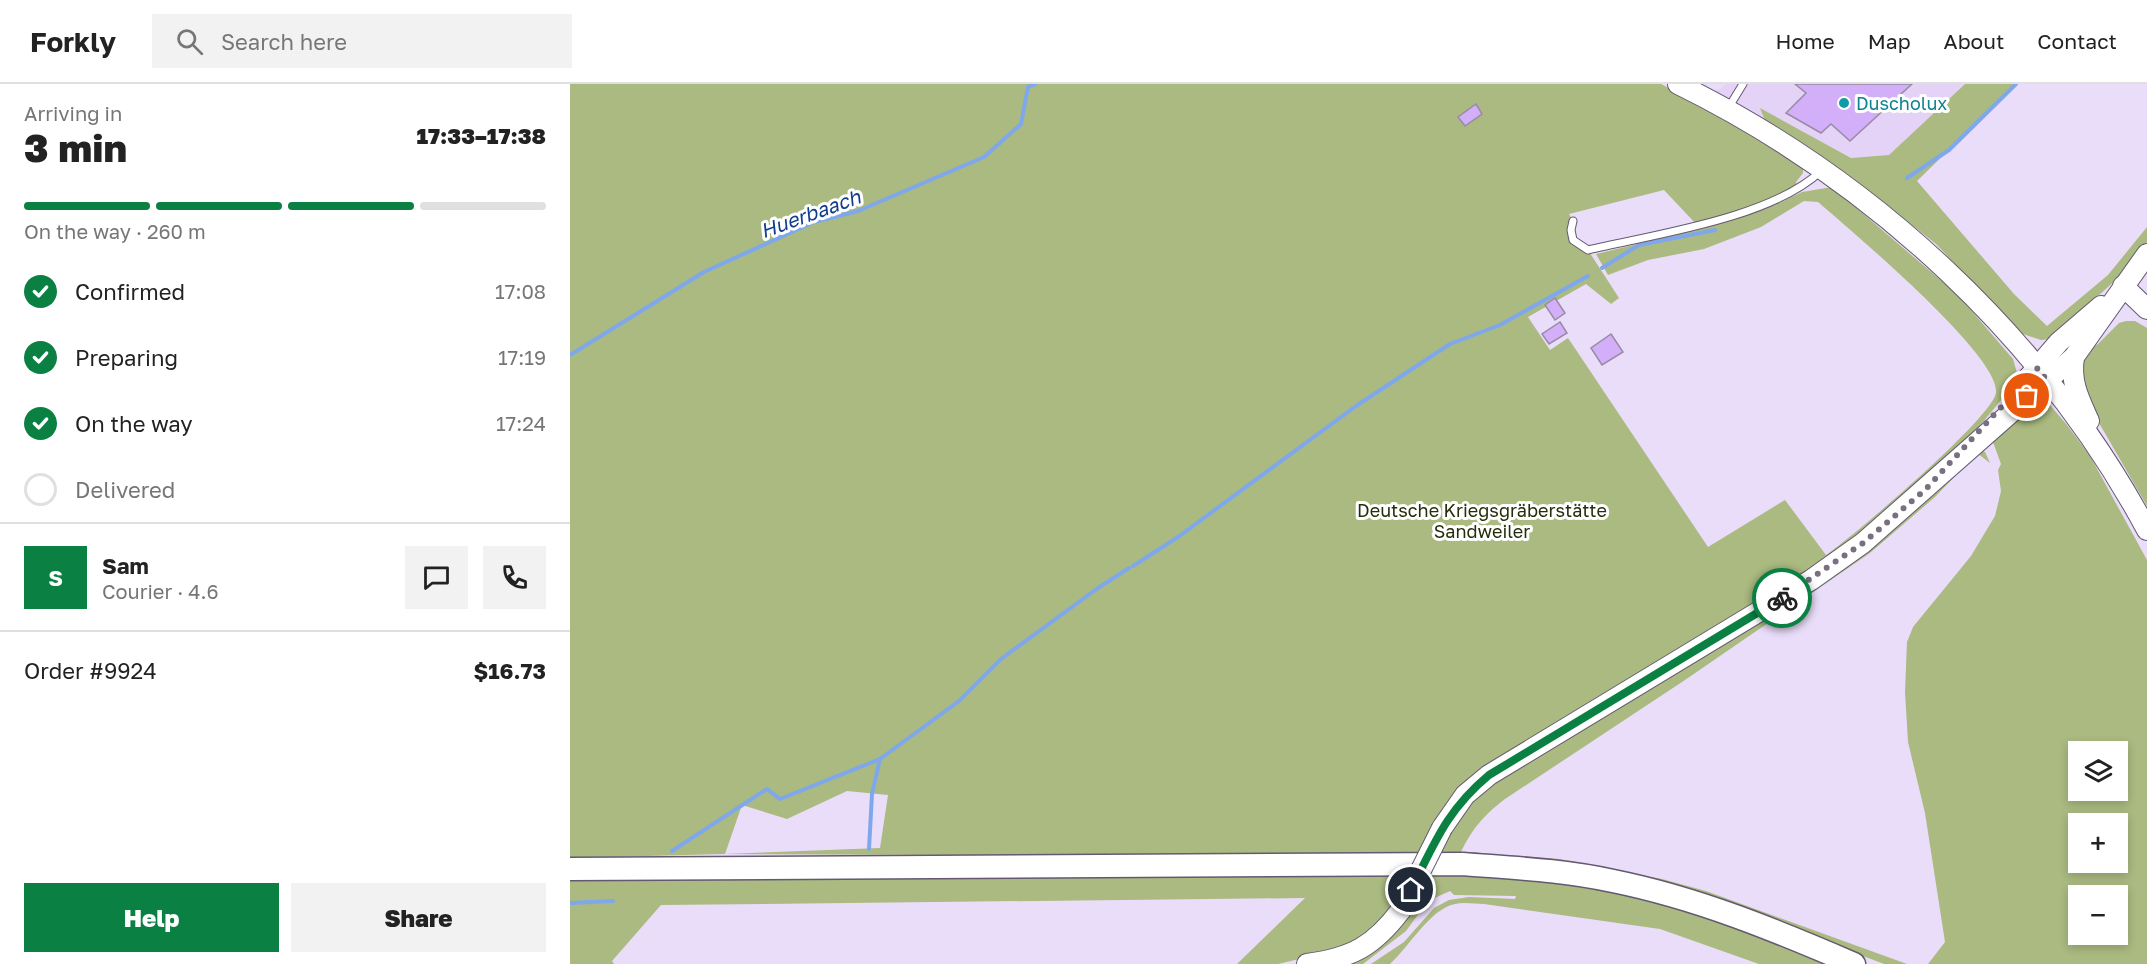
<!DOCTYPE html>
<meta charset="utf-8">
<style>
:root{--surface:#fff;--page:#f2f2f2;--text:#222;--muted:#767676;--line:#e0e0e0;--accent:#0b8043}
body{margin:0;font-family:"Golos Text",sans-serif;background:var(--page);color:var(--text);height:100vh;display:flex;flex-direction:column;font-size:22px;white-space:nowrap}
*{box-sizing:border-box;margin:0}
p{font-size:20px;color:var(--muted)}
.icon{flex:none;width:33px;height:33px;fill:none;stroke:currentColor;stroke-width:2;stroke-linecap:round;stroke-linejoin:round}
.map{position:relative;flex:1;overflow:hidden}
.panel{display:flex;flex-direction:column;background:var(--surface);width:570px}
.panel>*{flex:none}
.buttons{position:absolute;left:1498px;top:657px;display:grid;gap:12px}
.buttons a{display:grid;place-items:center;width:60px;height:60px;border-radius:0px;background:var(--surface);box-shadow:0 3px 9px #0003;font-size:30px}
.pin{position:absolute;display:grid;place-items:center;width:51px;height:51px;color:#fff;margin:-26px;border:3px solid #fff;border-radius:50%;box-shadow:0 2px 6px #0007}
.courier{position:absolute;display:grid;place-items:center;width:60px;height:60px;margin:-30px;border:4px solid #0b8043;border-radius:50%;background:#fff;color:#222;box-shadow:0 2px 8px #0007}
.overview em{font-style:normal;font-weight:800}
.overview div{display:flex;flex-direction:column-reverse}
.overview{display:flex;align-items:center;justify-content:space-between;height:102px;padding:0 24px}
h1{font-size:39px;font-weight:800;line-height:45px}
.bar{display:grid;grid-template-columns:repeat(4,1fr);gap:9px 6px;align-content:center;height:72px;padding:0 24px}
.bar i{height:8px;border-radius:4px;background:var(--line)}
.bar .selected{background:var(--accent)}
.bar p{grid-column:span 4}
.line{display:flex;align-items:center;gap:15px;padding:0 24px;border-top:2px solid var(--line)}
.line div{flex:1}
.round{display:grid;place-items:center;flex:none;width:63px;height:63px;border-radius:0px;background:var(--page)}
ol{padding:0 24px;list-style:none}
li{display:flex;align-items:center;gap:18px;height:66px}
li p{margin-inline-start:auto}
li .icon{padding:6px;border-radius:50%;background:var(--accent);color:#fff;stroke-width:4}
li:last-child{color:var(--muted)}
li i{width:33px;height:33px;border:3px solid var(--line);border-radius:50%}
.button{display:flex;gap:12px;margin-top:auto;padding:12px 24px}
.button a{flex:1;height:69px;border-radius:0px;background:var(--accent);color:#fff;font-size:24px;font-weight:800;line-height:69px;text-align:center}
.button a+a{background:var(--page);color:var(--text)}
header{display:flex;align-items:center;gap:36px;box-sizing:border-box;height:84px;padding:0 30px;background:var(--surface);border-bottom:2px solid var(--line)}
header strong{font-size:28px}
nav{display:flex;gap:33px;margin-inline-start:auto;font-size:21px}
.search{width:420px;height:54px;background:var(--page);display:flex;align-items:center;gap:15px;box-sizing:border-box;padding:0 21px;border-radius:0px;color:var(--muted);font-size:22px}
main{display:flex;flex:1;min-height:0}
.map>svg:first-child{display:block}
.built{fill:#e4d3f6}
.green{fill:#aaba80;fill-rule:evenodd}
.lines{fill:none;stroke-linecap:round;stroke-linejoin:round}
.stream{stroke:#7fa7ec;stroke-width:4}
.building{fill:#d3aef9;stroke:#978ba5;stroke-width:1.5}
.lane-casing{stroke:#645971;stroke-width:9}
.secondary-casing{stroke:#645971;stroke-width:22}
.primary-casing{stroke:#645971;stroke-width:25}
.lane{stroke:#fff;stroke-width:7}
.secondary{stroke:#fff;stroke-width:20}
.primary{stroke:#fff;stroke-width:22}
.secondary-bridge-casing{stroke:#645971;stroke-width:22;stroke-linecap:butt}
.secondary-bridge{stroke:#fff;stroke-width:20}
.done{stroke:#787081;stroke-width:6;stroke-dasharray:0 10.8}
.route{stroke:#0b8043;stroke-width:8}
.culture-dot{fill:#0f9aa8;stroke:#fff;stroke-width:2}
.labels{text-anchor:middle;dominant-baseline:central;stroke-width:6;stroke-linejoin:round;paint-order:stroke}
.culture-label{font-size:18px;fill:#0d838f;stroke:#fff;text-anchor:start}
.park-label{font-size:18px;fill:#252d09;stroke:#fff}
.water-label{font-size:20px;font-style:italic;fill:#113d8d;stroke:#fff}
</style>
<header>
<strong>Forkly</strong>
<div class="search"><svg class="icon" aria-label="search" viewBox="0 0 24 24"><circle cx="10" cy="10" r="6"/><path d="M15 15l6 6"/></svg>Search here</div>
<nav><a>Home</a><a>Map</a><a>About</a><a>Contact</a></nav>
</header>
<main>
<section class="panel">
<div class="overview"><div><h1>3 min</h1><p>Arriving in</p></div><em>17:33–17:38</em></div>
<div class="bar"><i class="selected"></i><i class="selected"></i><i class="selected"></i><i></i><p>On the way · 260 m</p></div>
<ol>
<li><svg class="icon" aria-label="check" viewBox="0 0 24 24"><path d="M5 12l5 5 9-10"/></svg>Confirmed<p>17:08</p></li>
<li><svg class="icon" aria-label="check" viewBox="0 0 24 24"><path d="M5 12l5 5 9-10"/></svg>Preparing<p>17:19</p></li>
<li><svg class="icon" aria-label="check" viewBox="0 0 24 24"><path d="M5 12l5 5 9-10"/></svg>On the way<p>17:24</p></li>
<li><i></i>Delivered</li>
</ol>
<div class="line" style="height:108px"><b class="round" style="background:var(--accent);color:#fff">S</b><div><b>Sam</b><p>Courier · 4.6</p></div><a class="round"><svg class="icon" aria-label="chat" viewBox="0 0 24 24"><path d="M4 5h16v11H9l-5 4z"/></svg></a><a class="round"><svg class="icon" aria-label="phone" viewBox="0 0 24 24"><path d="M5 4h4l2 5-3 2q2 4 5 5l2-3 5 2v4C11 20 4 13 5 4z"/></svg></a></div>
<div class="line" style="height:78px"><div>Order #9924</div><b>$16.73</b></div>
<div class="button"><a>Help</a><a>Share</a></div>
</section>
<div class="map">
<svg width="1577" height="880" viewBox="0 0 1577 880">
<rect width="100%" height="100%" fill="#eaddf9"/>
<!-- built -->
<polygon class="built" points="1156,0 1395,0 1319,71 1281,74 1191,25 1202,53 1131,11 1150,5"/>
<!-- green -->
<g class="green">
<path d="M0 0H1091L1156 34 1233 82V89L1226 98 1227 104 1198 118 1127 141 1094 106 999 130 1003 137V156L1018 166 1049 214 1041 220 1016 200 958 233 980 266 998 254 1138 463 1215 416 1256 471C1284 452 1422 334 1426 309 1431 272 1279 145 1248 118L1234 117 1191 143 1134 165 1078 176 1038 191 1026 170 1134 144 1205 121 1232 108 1262 103 1388 211 1443 275 1447 289 1443 302 1360 401 1402 363 1415 368 1420 379 1407 369 1365 413 1300 469 1115 596 935 715C914 731 902 745 891 768L990 775 1092 795 1136 807 1337 880H1314L1133 811 881 773 154 770 0 774ZM277 707 318 711 310 764 155 770 172 721 217 735Z"/>
<polygon points="1395,0 1446,0 1347,97 1444,210 1477,242 1538,191 1577,143 1577,158 1550,192 1481,255 1471,256 1453,250 1366,160 1276,89 1196,39 1190,24 1281,74 1319,71"/>
<polygon points="1556,237 1565,237 1577,244 1577,422 1510,306 1513,269 1522,258 1527,261 1549,239"/>
<path d="M1459 318 1479 320 1497 341 1520 372 1577 476V880H1358L1375 858 1355 729 1338 658 1335 608 1337 558 1343 543 1401 472 1425 432 1431 407 1428 386 1431 380 1419 347ZM1509 668H1548V706H1509ZM1509 740H1548V778H1509ZM1509 812H1548V850H1509Z"/>
<path d="M803 788 933 792 974 796 1054 808 1108 821 1269 880H1189L1090 845 914 820C905 820 894 818 885 820 860 825 839 863 820 880H801L834 858 864 824 879 816 899 813 945 815 946 812 884 811 880 807 858 817 836 847 793 880H773L821 830 784 862 708 880H667L735 814 91 821 42 877 44 880H0V795Z"/>
</g>
<g class="lines">
<!-- stream -->
<g class="stream">
<polyline points="1337,94 1379,66 1446,0"/>
<polyline points="1032,184 1069,161 1145,146"/>
<polyline points="0,271 134,188 244,138 288,127 414,73 451,40 458,3 465,0"/>
<polyline points="563,482 608,453 786,322 880,260 930,241 1018,192"/>
<polyline points="299,765 302,710 310,675 389,617 431,575 528,504 559,484"/>
<polyline points="102,767 197,705 210,715 310,675"/>
<polyline points="0,819 43,817"/>
</g>
</g>
<!-- building -->
<g class="building">
<polygon points="1225,0 1342,0 1280,57 1261,40 1251,49 1216,29 1236,9"/>
<polygon points="906,20 912,30 895,42 888,33"/>
<polygon points="985,214 995,229 985,236 975,221"/>
<polygon points="990,238 997,249 979,260 972,250"/>
<polygon points="1041,250 1053,268 1032,281 1021,264"/>
</g>
<g class="lines">
<defs>
<g id="lane">
<polyline points="1157,26 1173,0"/>
<path d="M1003 137 1001 146 1003 156 1018 166C1086 150 1201 134 1251 87"/>
</g>
<g id="secondary">
<path d="M1108 0C1303 96 1474 254 1577 446"/>
<polyline points="1553,202 1577,225"/>
<path d="M1504 273C1500 298 1509 315 1519 337"/>
<polyline points="1458,294 1489,258 1531,222"/>
<polyline points="872,744 895,711 919,691 1241,496 1293,459 1504,273 1577,170"/>
<path d="M737 880C782 874 804 862 831 826"/>
</g>
<path id="primary" d="M0 785 893 780C943 784 993 786 1043 797 1127 814 1205 846 1284 880"/>
</defs>
<!-- lane casing -->
<use href="#lane" class="lane-casing"/>
<!-- secondary casing -->
<use href="#secondary" class="secondary-casing"/>
<!-- primary casing -->
<use href="#primary" class="primary-casing"/>
<!-- lane -->
<use href="#lane" class="lane"/>
<!-- secondary -->
<use href="#secondary" class="secondary"/>
<!-- primary -->
<use href="#primary" class="primary"/>
<defs>
<polyline id="secondary-bridge" points="831,826 872,744"/>
</defs>
<!-- secondary-bridge casing -->
<use href="#secondary-bridge" class="secondary-bridge-casing"/>
<!-- secondary-bridge -->
<use href="#secondary-bridge" class="secondary-bridge"/>
</g>
<g class="lines">
<!-- done -->
<polyline class="done" points="1212,514 1293,459 1355,406 1467,284 1476,295 1457,312"/>
<!-- route -->
<path class="route" d="M841 806C865 758 877 726 919 691L1212 514"/>
</g>
<!-- markers -->
<circle class="culture-dot" cx="1274" cy="19" r="6"/>
<g class="labels">
<!-- culture labels -->
<g class="culture-label">
<text x="1286" y="19">Duscholux</text>
</g>
<!-- park labels -->
<g class="park-label">
<text x="912" y="426">Deutsche Kriegsgräberstätte<tspan x="912" dy="21">Sandweiler</tspan></text>
</g>
<!-- water labels -->
<g class="water-label">
<text transform="translate(240 129) rotate(-20)">Huerbaach</text>
</g>
</g>
</svg>
<div class="buttons">
<a><svg class="icon" aria-label="layers" viewBox="0 0 24 24"><path d="M12 4l9 5-9 5-9-5zM3 14l9 5 9-5"/></svg></a>
<a>+</a>
<a>−</a>
</div>
<div class="pin" style="left:1457px;top:312px;background:#ea580c"><svg class="icon" aria-label="bag" viewBox="0 0 24 24"><path d="M5 8h14l-1 12H6zM9 8a3 3 0 0 1 6 0"/></svg></div>
<div class="pin" style="left:841px;top:806px;background:#1f2937"><svg class="icon" aria-label="home" viewBox="0 0 24 24"><path d="M3 11l9-7 9 7M6 9v11h12V9"/></svg></div>
<div class="courier" style="left:1212px;top:514px"><svg class="icon" aria-label="bike" viewBox="0 0 24 24"><circle cx="6" cy="16" r="4"/><circle cx="18" cy="16" r="4"/><path d="M6 16l4-8h5l3 8M10 8l3 8H6M13 5h3"/></svg></div>
</div>
</main>
